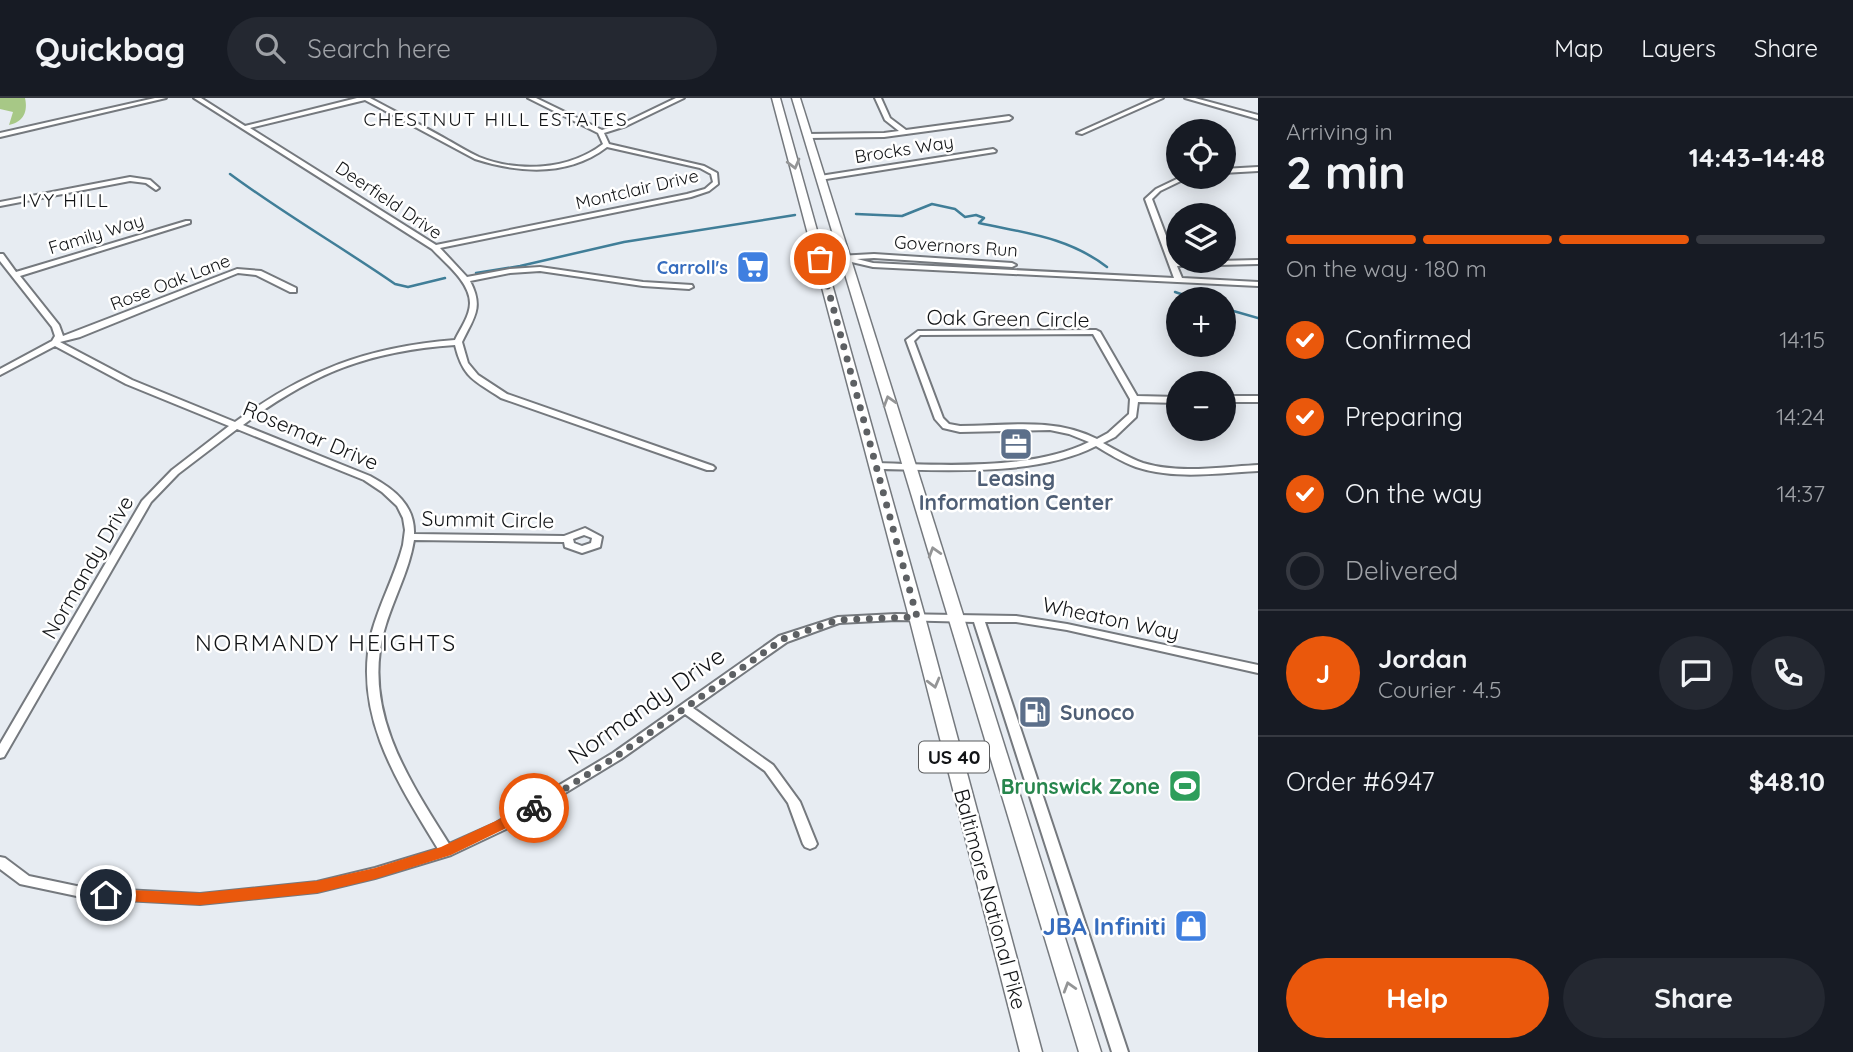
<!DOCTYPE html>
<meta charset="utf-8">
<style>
:root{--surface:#171b24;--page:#242831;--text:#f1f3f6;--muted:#9ea1a6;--line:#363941;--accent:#ea580c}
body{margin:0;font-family:Quicksand,sans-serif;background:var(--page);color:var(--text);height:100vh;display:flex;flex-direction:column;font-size:26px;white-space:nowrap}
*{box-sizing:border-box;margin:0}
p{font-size:23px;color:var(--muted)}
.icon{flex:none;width:38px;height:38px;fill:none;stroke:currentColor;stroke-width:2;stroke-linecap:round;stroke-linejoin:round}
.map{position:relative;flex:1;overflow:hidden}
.panel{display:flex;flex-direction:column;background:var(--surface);width:595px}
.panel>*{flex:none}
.tools{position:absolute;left:1166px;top:21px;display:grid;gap:14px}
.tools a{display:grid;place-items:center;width:70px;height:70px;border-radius:50%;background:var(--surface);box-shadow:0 4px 18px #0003;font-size:35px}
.pin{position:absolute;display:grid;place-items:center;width:60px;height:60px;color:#fff;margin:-30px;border:4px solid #fff;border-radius:50%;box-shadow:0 2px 7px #0007}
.courier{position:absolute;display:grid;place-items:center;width:70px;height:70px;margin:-35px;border:5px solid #ea580c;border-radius:50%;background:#fff;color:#222;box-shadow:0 2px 9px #0007}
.headline em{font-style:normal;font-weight:700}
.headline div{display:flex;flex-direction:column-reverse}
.headline{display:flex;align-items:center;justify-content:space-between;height:119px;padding:0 28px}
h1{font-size:46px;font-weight:700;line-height:52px}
.bar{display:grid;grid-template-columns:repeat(4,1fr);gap:10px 7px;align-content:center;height:84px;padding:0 28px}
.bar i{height:9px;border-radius:5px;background:var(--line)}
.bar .active{background:var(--accent)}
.bar p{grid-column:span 4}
.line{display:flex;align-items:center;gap:18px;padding:0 28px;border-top:2px solid var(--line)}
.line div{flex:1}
.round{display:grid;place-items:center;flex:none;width:74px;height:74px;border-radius:37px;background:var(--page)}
ol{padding:0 28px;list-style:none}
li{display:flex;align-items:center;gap:21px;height:77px}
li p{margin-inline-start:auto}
li .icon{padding:7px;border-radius:50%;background:var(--accent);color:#fff;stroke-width:4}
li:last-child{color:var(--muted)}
li i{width:38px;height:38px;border:4px solid var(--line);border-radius:50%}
.button{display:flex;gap:14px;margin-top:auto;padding:14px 28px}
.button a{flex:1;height:80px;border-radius:42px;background:var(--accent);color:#fff;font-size:28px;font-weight:700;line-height:80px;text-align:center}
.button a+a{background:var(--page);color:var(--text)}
header{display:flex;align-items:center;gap:42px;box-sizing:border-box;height:98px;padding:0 35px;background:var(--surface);border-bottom:2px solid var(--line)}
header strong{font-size:33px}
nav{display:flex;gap:38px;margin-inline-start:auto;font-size:24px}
.search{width:490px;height:63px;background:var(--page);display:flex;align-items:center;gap:18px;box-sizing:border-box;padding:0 24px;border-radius:38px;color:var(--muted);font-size:26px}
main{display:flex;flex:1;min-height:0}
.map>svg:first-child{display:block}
.green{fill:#a7c886}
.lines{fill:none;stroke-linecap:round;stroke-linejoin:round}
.stream{stroke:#407e98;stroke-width:2.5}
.street-casing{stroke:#75797e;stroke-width:4}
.primary-casing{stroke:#75797e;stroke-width:3}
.street{fill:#fff;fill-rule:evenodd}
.primary{fill:#fff;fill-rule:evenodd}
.oneway{stroke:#949596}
.route{fill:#ea580c}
.done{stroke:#5d6063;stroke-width:7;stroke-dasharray:0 12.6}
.labels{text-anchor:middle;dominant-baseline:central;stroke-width:5;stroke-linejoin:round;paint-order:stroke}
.far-street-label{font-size:18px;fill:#121416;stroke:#fff}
.far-shop-label{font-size:18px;font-weight:bold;fill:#366cbe;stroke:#fff;text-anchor:end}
.far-neighbourhood-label{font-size:19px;letter-spacing:2px;fill:#121416;stroke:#fff}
.shield{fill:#fff;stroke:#595a5c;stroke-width:2}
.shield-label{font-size:19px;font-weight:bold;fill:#121416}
.street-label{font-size:21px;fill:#121416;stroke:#fff}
.service-label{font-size:21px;font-weight:bold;fill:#4e5e75;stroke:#fff}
.leisure-label{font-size:21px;font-weight:bold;fill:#27864d;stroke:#fff;text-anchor:end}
.neighbourhood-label{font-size:23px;letter-spacing:2px;fill:#121416;stroke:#fff}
.near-street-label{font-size:24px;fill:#121416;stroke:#fff}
.near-shop-label{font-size:24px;font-weight:bold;fill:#366cbe;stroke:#fff;text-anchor:end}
</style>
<header>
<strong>Quickbag</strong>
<div class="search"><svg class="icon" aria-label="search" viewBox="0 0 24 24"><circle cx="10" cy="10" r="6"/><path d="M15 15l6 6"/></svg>Search here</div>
<nav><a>Map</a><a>Layers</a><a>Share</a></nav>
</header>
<main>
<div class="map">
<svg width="1258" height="954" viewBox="0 0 1258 954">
<rect width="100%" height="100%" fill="#e7ecf2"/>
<!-- green -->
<path class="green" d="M0 0H25C28 13 24 24 9 27L13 14 0 11Z"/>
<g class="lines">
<!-- stream -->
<g class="stream">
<path d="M230 76C284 116 340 148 395 186L408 189 445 180"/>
<path d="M856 116 902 118 932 106 955 111 965 119 976 117 984 120 979 125C1025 135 1068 139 1107 169"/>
<polyline points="476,175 520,168 624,144 795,117"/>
<polyline points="1175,194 1196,201"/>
<polyline points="1223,210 1258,220"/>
</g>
<defs>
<g id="street">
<polygon points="155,0 166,0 0,39 0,35"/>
<path d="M194 0H201L245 28 357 0H370C396 14 421 27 446 41 457 47 468 54 479 59 519 75 569 72 603 46L598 35 528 0H536L602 32 622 26 676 0H684L626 28 604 35 609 46 704 68 717 75 718 86 709 93 691 99 440 150 467 179 510 171 540 169 643 184 692 187 693 189 689 191 643 188 540 173 510 175 470 183C484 210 474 219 462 244L468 265 478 277 507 296 713 368 715 370 713 372H707L501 300C474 282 463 280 455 247 368 253 313 275 243 327L370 378C394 391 415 407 414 436L564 438 585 430 602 439 600 449 582 455 565 449 564 444 414 442C409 474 392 503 384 533 362 613 409 682 449 746L496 725 613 655 779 538 838 519 896 516 1016 518 1067 526 1258 567V575L1067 532 1016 524H985L1128 954H1112L974 524 896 522 839 525 787 544 693 610 773 667 800 704 817 746 815 749 810 751 805 749 803 746 788 705 765 673 685 616 621 661 506 731 451 757 375 780 317 794 200 806 86 800 20 786 0 771V759L5 760 29 778 86 790 200 796 317 784 375 770 438 751C398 685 353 618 371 537 379 506 395 478 403 447L405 432 403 420 397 408 382 394 364 382 237 331 178 376 151 404 4 659 0 660V646L142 403 172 372 229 328 126 286 55 248 0 277V271L52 243 55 238 52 229 0 163V156H3L16 174 186 123H190V125L20 178 59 227 63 238 237 171 261 173 296 190V194H290L256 177 238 175 80 239 60 244 132 282 235 324C307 272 367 249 455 242 460 231 470 218 470 205 470 184 445 165 432 151ZM365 2 475 61C519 75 568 79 607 49L700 70 711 76 713 84 705 91 687 96 436 147 250 30ZM584 437 592 440 591 445 582 448 574 445 573 441Z"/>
<polygon points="875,0 881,0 890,20 906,32 1009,18 1012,20 1009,22 884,39 808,40 805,38 808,36 884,35 899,33 885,22"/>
<polygon points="1155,0 1163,0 1082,36 1077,35"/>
<polygon points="1185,0 1195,0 1258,17 1258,21"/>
<polygon points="993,51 996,53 995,54 820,82 817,80 820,78"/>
<polygon points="1258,69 1258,73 1223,75 1223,71"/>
<polygon points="130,79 150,82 159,90 156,92 146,85 130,83 0,108 0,104"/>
<polygon points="1181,79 1189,79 1160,93 1152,101 1176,164 1258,162 1258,166 1177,168 1182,180 1258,184 1258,188 873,169 843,162 820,163 816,161 820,159 874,156 1012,165 1016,167 1012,169 874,160 857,161 873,165 1174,180 1145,101 1156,91"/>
<path d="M1096 232 1100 234 1137 298 1178 299V305L1138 304 1136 319 1115 339 1103 345C1116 352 1129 360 1143 365 1179 376 1221 369 1258 367V373C1218 375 1175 382 1136 369 1122 364 1109 356 1096 348 1036 379 943 372 876 371L871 368 876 365C940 367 1031 373 1089 344L1069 336 1050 332 960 334 943 330 935 321 906 242 918 233ZM1093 236 1130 301 1129 316 1108 335 1097 341C1054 319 1006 328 960 328L949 326 943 320 914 243 920 237Z"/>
<rect x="1223" y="298" width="35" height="6"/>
</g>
<g id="primary">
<polygon points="772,0 780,0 925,519 1042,954 1020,954 909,519"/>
<polygon points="792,0 800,0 1101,954 1079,954"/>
</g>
</defs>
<!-- street casing -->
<use href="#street" class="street-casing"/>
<!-- primary casing -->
<use href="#primary" class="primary-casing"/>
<!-- street -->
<use href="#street" class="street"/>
<!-- primary -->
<use href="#primary" class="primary"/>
</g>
<!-- one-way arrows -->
<defs><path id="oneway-chevron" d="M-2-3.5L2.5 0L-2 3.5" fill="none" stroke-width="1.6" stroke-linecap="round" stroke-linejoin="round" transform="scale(1.75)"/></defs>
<g class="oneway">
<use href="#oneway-chevron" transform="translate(794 66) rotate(75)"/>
<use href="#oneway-chevron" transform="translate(889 303) rotate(-107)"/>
<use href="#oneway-chevron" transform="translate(934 454) rotate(-107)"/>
<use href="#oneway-chevron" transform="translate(934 585) rotate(75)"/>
<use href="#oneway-chevron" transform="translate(1069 889) rotate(-107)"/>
</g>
<!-- route -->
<polygon class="route" points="534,705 539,706 539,714 451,757 375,781 317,795 200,807 106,802 99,797 106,791 200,795 317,783 375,770 441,749"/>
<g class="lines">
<!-- done -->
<polyline class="done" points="534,710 617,658 783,541 838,522 917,519 820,161"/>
</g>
<!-- icons -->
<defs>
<symbol id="supermarket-square" viewBox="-11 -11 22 22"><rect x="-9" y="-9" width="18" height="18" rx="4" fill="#3f7fe0" stroke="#fff"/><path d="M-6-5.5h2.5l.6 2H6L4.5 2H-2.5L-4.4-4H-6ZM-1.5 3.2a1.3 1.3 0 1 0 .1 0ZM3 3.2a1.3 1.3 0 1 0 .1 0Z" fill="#fff"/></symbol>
<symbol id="office-square" viewBox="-11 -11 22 22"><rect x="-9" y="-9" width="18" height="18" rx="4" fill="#5c6f8a" stroke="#fff"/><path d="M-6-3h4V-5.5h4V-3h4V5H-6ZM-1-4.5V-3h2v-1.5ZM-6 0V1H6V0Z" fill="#fff"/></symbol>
<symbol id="fuel-square" viewBox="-11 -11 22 22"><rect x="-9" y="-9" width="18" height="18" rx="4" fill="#5c6f8a" stroke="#fff"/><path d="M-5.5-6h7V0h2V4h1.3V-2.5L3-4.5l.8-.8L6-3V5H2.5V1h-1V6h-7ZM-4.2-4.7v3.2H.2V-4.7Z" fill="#fff"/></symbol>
<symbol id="stadium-square" viewBox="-11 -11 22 22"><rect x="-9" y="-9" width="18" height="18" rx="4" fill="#2e9e5b" stroke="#fff"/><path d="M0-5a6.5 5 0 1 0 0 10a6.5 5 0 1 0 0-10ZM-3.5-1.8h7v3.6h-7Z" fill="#fff"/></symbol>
<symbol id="shop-square" viewBox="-11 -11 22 22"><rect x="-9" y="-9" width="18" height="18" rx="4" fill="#3f7fe0" stroke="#fff"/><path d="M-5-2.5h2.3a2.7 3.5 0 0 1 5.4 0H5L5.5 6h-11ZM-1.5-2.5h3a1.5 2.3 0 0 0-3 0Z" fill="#fff"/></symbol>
</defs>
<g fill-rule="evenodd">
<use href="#supermarket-square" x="734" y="150" width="38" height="38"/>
<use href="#office-square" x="997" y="327" width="38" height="38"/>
<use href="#fuel-square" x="1016" y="595" width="38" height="38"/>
<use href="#stadium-square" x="1166" y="669" width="38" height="38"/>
<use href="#shop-square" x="1172" y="809" width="38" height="38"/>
</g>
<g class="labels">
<!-- far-street labels -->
<g class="far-street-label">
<text transform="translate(904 51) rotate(-9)">Brocks Way</text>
<text transform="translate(637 91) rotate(-13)">Montclair Drive</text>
<text transform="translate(389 102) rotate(34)">Deerfield Drive</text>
<text transform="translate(96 136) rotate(-17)">Family Way</text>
<text transform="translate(956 148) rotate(4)">Governors Run</text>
<text transform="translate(170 184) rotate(-21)">Rose Oak Lane</text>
</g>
<!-- far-shop labels -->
<g class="far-shop-label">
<text x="728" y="169">Carroll's</text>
</g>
<!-- far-neighbourhood labels -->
<g class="far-neighbourhood-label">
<text x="496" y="21">CHESTNUT HILL ESTATES</text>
<text x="66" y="102">IVY HILL</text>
</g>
<!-- shield labels -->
<rect class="shield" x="919" y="643.5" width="70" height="31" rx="5"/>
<g class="shield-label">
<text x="954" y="659">US 40</text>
</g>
<!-- street labels -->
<g class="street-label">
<text transform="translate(1008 220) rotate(1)">Oak Green Circle</text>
<text transform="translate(311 337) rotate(23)">Rosemar Drive</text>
<text transform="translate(488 421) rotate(1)">Summit Circle</text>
<text transform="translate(87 469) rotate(-60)">Normandy Drive</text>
<text transform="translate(1111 520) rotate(12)">Wheaton Way</text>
<text transform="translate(991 801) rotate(75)">Baltimore National Pike</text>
</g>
<!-- service labels -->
<g class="service-label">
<text x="1016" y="380">Leasing<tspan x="1016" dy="24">Information Center</tspan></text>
<text x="1060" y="614" text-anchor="start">Sunoco</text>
</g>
<!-- leisure labels -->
<g class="leisure-label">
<text x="1160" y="688">Brunswick Zone</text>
</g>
<!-- neighbourhood labels -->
<g class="neighbourhood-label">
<text x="326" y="544">NORMANDY HEIGHTS</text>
</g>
<!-- near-street labels -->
<g class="near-street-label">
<text transform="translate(646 607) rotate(-35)">Normandy Drive</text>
</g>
<!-- near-shop labels -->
<g class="near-shop-label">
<text x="1166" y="828">JBA Infiniti</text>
</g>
</g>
</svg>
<div class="tools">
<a><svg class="icon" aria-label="locate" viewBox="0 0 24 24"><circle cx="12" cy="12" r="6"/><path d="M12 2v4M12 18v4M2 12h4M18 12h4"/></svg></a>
<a><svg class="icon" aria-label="layers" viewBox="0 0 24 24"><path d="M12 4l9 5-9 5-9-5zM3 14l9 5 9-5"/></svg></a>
<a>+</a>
<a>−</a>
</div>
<div class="pin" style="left:820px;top:161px;background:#ea580c"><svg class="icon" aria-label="bag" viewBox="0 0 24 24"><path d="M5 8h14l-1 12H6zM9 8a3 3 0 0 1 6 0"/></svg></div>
<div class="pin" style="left:106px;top:797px;background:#1f2937"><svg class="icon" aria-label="home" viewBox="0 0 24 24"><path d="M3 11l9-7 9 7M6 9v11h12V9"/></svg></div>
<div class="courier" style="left:534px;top:710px"><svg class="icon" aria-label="bike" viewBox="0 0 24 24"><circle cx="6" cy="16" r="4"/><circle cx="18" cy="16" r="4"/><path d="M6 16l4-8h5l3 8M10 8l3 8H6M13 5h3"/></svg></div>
</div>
<section class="panel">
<div class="headline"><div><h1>2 min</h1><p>Arriving in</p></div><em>14:43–14:48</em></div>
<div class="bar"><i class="active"></i><i class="active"></i><i class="active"></i><i></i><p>On the way · 180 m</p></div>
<ol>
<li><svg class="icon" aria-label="check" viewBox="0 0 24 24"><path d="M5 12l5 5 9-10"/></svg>Confirmed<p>14:15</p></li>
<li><svg class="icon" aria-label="check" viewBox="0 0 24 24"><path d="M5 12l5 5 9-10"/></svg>Preparing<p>14:24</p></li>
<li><svg class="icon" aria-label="check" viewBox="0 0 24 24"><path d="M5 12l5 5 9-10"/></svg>On the way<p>14:37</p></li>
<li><i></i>Delivered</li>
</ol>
<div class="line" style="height:126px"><b class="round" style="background:var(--accent);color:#fff">J</b><div><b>Jordan</b><p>Courier · 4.5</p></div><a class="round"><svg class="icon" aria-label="chat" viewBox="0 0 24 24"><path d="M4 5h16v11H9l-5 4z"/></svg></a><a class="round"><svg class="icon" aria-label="phone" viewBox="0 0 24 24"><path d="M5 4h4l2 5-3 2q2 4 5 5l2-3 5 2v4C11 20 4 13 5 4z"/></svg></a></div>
<div class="line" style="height:91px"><div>Order #6947</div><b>$48.10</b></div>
<div class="button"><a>Help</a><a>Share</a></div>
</section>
</main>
